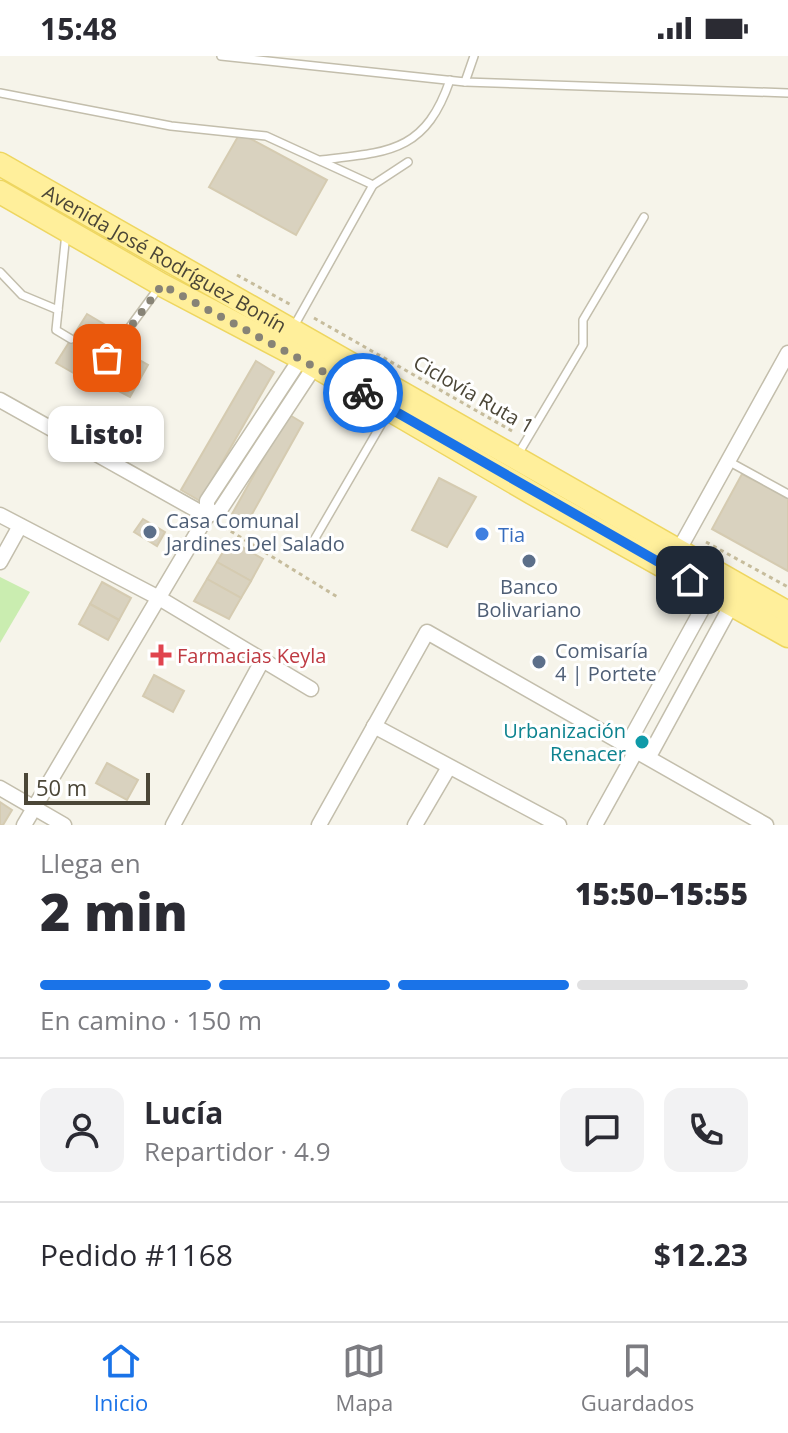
<!DOCTYPE html>
<html lang="es">
<meta charset="utf-8">
<style>
:root{--surface:#fff;--page:#f2f2f3;--text:#2b2b33;--muted:#7c7c81;--line:#e1e1e2;--accent:#1a73e8}
body{margin:0;font-family:"Open Sans",sans-serif;background:var(--page);color:var(--text);height:100vh;display:flex;flex-direction:column;font-size:30px;white-space:nowrap}
*{box-sizing:border-box;margin:0}
p{font-size:26px;color:var(--muted)}
.icon{flex:none;width:44px;height:44px;fill:none;stroke:currentColor;stroke-width:2;stroke-linecap:round;stroke-linejoin:round}
.map{position:relative;height:769px;overflow:hidden}
.sheet{display:flex;flex-direction:column;background:var(--surface);flex:1}
.sheet>*{flex:none}
.scale{position:absolute;left:24px;bottom:20px;width:126px;box-sizing:border-box;padding-left:8px;border:4px solid #4b4637;border-top:0;font-size:22px;line-height:28px;white-space:nowrap;color:#4b4637;-webkit-text-stroke:6px #fff;paint-order:stroke}
.pin{position:absolute;display:grid;place-items:center;width:68px;height:68px;color:#fff;margin:-34px;border-radius:16px;box-shadow:0 4px 12px #0006}
.courier{position:absolute;display:grid;place-items:center;width:80px;height:80px;margin:-40px;border:6px solid #1a73e8;border-radius:50%;background:#fff;color:#222;box-shadow:0 2px 10px #0007}
.bubble{position:absolute;height:56px;border-radius:16px;background:var(--surface);box-shadow:0 2px 6px #0004;font-size:26px;font-weight:800;line-height:56px;text-align:center}
.overview em{font-style:normal;font-weight:800}
.overview div{display:flex;flex-direction:column-reverse}
.overview{display:flex;align-items:center;justify-content:space-between;height:136px;padding:0 40px}
h1{font-size:52px;font-weight:800;line-height:60px}
.bar{display:grid;grid-template-columns:repeat(4,1fr);gap:12px 8px;align-content:center;height:96px;padding:0 40px}
.bar i{height:10px;border-radius:6px;background:var(--line)}
.bar .selected{background:var(--accent)}
.bar p{grid-column:span 4}
.line{display:flex;align-items:center;gap:20px;padding:0 40px;border-top:2px solid var(--line)}
.line div{flex:1}
.round{display:grid;place-items:center;flex:none;width:84px;height:84px;border-radius:16px;background:var(--page)}
.status{display:flex;justify-content:space-between;align-items:center;height:56px;padding:0 40px;background:var(--surface);direction:ltr}
.status svg{height:22px;fill:currentColor}
.tab-bar{display:flex;justify-content:space-around;align-items:center;height:112px;border-top:2px solid var(--line);background:var(--surface);font-size:22px;color:var(--muted)}
.tab-bar a{display:grid;justify-items:center;gap:4px}
.tab-bar .selected{color:var(--accent)}
.map>svg:first-child{display:block}
.green{fill:#caedb0}
.building{fill:#d9d2bf;stroke:#d5cbb1;stroke-width:2}
.lines{fill:none;stroke-linecap:round;stroke-linejoin:round}
.lane-casing{stroke:#c3beac;stroke-width:10}
.street-casing{stroke:#c3beac;stroke-width:17}
.primary-casing{stroke:#eed660;stroke-width:25}
.path{stroke:#c6bc9c;stroke-width:3;stroke-dasharray:4 4;stroke-linecap:butt}
.lane{stroke:#fff;stroke-width:7}
.street{stroke:#fff;stroke-width:14}
.primary{stroke:#ffef9b;stroke-width:22}
.done{stroke:#878376;stroke-width:8;stroke-dasharray:0 14.4}
.route{stroke:#1a73e8;stroke-width:10}
.service-dot{fill:#5c6f8a;stroke:#fff;stroke-width:3}
.shop-dot{fill:#3f7fe0;stroke:#fff;stroke-width:3}
.health-dot{fill:#e0444e;stroke:#fff;stroke-width:3}
.culture-dot{fill:#0f9aa8;stroke:#fff;stroke-width:3}
.labels{text-anchor:middle;dominant-baseline:central;stroke-width:6;stroke-linejoin:round;paint-order:stroke}
.street-label{font-size:20px;fill:#4b4637;stroke:#fff}
.service-label{font-size:20px;fill:#4e5e75;stroke:#fff;text-anchor:start}
.shop-label{font-size:20px;fill:#366cbe;stroke:#fff;text-anchor:start}
.health-label{font-size:20px;fill:#be3a42;stroke:#fff;text-anchor:start}
.culture-label{font-size:20px;fill:#0d838f;stroke:#fff;text-anchor:end}
</style>
<div class="status"><b>15:48</b><svg viewBox="0 0 49 12"><path d="M0 12V9h3v3zM5 12V6h3v6zM10 12V3h3v9zM15 12V0h3v12zM26 1h20v11H26zM47 4h2v5h-2z"/></svg></div>
<div class="map">
<svg width="788" height="769" viewBox="0 0 788 769">
<rect width="100%" height="100%" fill="#f6f4ea"/>
<!-- green -->
<polygon class="green" points="0,521 30,536 0,587"/>
<!-- building -->
<g class="building">
<polygon points="240,77 327,124 296,179 209,131"/>
<polygon points="87,258 109,271 77,319 56,307"/>
<polygon points="127,297 148,309 130,341 109,330"/>
<polygon points="256,305 274,316 200,445 181,434"/>
<polygon points="288,358 303,367 247,467 232,458"/>
<polygon points="742,418 788,442 788,515 712,473"/>
<polygon points="439,422 476,441 447,491 412,474"/>
<polygon points="143,463 165,476 157,490 134,476"/>
<polygon points="230,484 263,503 251,525 217,506"/>
<polygon points="217,506 251,525 241,542 207,523"/>
<polygon points="207,523 241,542 229,563 194,545"/>
<polygon points="102,526 131,542 119,564 90,548"/>
<polygon points="90,548 119,564 108,584 79,568"/>
<polygon points="154,619 184,635 173,656 143,640"/>
<polygon points="107,707 138,724 127,744 96,727"/>
<polygon points="0,746 12,754 3,769 0,769"/>
</g>
<g class="lines">
<defs>
<g id="lane">
<polyline points="221,0 465,26 788,37"/>
<polyline points="465,26 474,0"/>
<polyline points="0,37 171,70 266,80 373,129"/>
<path d="M321 104C388 96 425 97 450 24"/>
<polyline points="66,177 56,274 71,283"/>
<polyline points="0,216 22,239 58,254"/>
<polyline points="293,272 373,129 408,106"/>
<polyline points="92,295 107,302 160,230"/>
<polyline points="517,400 583,289 583,264 644,161"/>
<polyline points="728,405 788,438"/>
<polyline points="310,491 389,355"/>
</g>
<g id="street">
<polyline points="0,344 207,460"/>
<polyline points="0,459 159,542 311,633"/>
<polyline points="207,460 207,445 301,302"/>
<polyline points="676,499 788,297"/>
<polyline points="0,506 20,470"/>
<polyline points="374,670 559,769"/>
<polyline points="636,695 630,684 711,537"/>
<polyline points="637,695 652,695 732,548"/>
<polyline points="0,732 64,769"/>
<polyline points="24,769 207,460 220,454 318,305"/>
<polyline points="173,769 262,605"/>
<polyline points="319,769 427,576 766,769"/>
<polyline points="415,769 449,711"/>
<polyline points="595,769 636,695"/>
</g>
<g id="primary">
<path id="s1" d="M0 108 788 557"/>
<polyline points="0,136 162,229 301,302 532,437 788,580"/>
</g>
</defs>
<!-- lane casing -->
<use href="#lane" class="lane-casing"/>
<!-- street casing -->
<use href="#street" class="street-casing"/>
<!-- primary casing -->
<use href="#primary" class="primary-casing"/>
<!-- path -->
<g class="path">
<polyline points="237,219 293,250"/>
<polyline points="314,262 512,375"/>
<polyline points="224,471 339,542"/>
<polyline points="706,486 788,531"/>
</g>
<!-- lane -->
<use href="#lane" class="lane"/>
<!-- street -->
<use href="#street" class="street"/>
<!-- primary -->
<use href="#primary" class="primary"/>
</g>
<g class="lines">
<!-- done -->
<polyline class="done" points="107,302 162,229 363,337"/>
<!-- route -->
<polyline class="route" points="363,337 690,524"/>
</g>
<!-- markers -->
<g class="service-dot">
<circle cx="150" cy="476" r="8"/>
<circle cx="529" cy="505" r="8"/>
<circle cx="539" cy="606" r="8"/>
</g>
<circle class="shop-dot" cx="482" cy="478" r="8"/>
<path class="health-dot" d="M157 587h8v8h8v8h-8v8h-8v-8h-8v-8h8z"/>
<circle class="culture-dot" cx="642" cy="686" r="8"/>
<g class="labels">
<!-- street labels -->
<g class="street-label">
<text stroke="none"><textPath href="#s1" startOffset="190">Avenida José Rodríguez Bonín</textPath></text>
<text transform="translate(474 338) rotate(30)">Ciclovía Ruta 1</text>
</g>
<!-- service labels -->
<g class="service-label">
<text x="166" y="464">Casa Comunal<tspan x="166" dy="23">Jardines Del Salado</tspan></text>
<text x="529" y="530" text-anchor="middle">Banco<tspan x="529" dy="23">Bolivariano</tspan></text>
<text x="555" y="594">Comisaría<tspan x="555" dy="23">4 | Portete</tspan></text>
</g>
<!-- shop labels -->
<g class="shop-label">
<text x="498" y="478">Tia</text>
</g>
<!-- health labels -->
<g class="health-label">
<text x="177" y="599">Farmacias Keyla</text>
</g>
<!-- culture labels -->
<g class="culture-label">
<text x="626" y="674">Urbanización<tspan x="626" dy="23">Renacer</tspan></text>
</g>
</g>
</svg>
<div class="scale">50 m</div>
<div class="pin" style="left:107px;top:302px;background:#ea580c"><svg class="icon" aria-label="bag" viewBox="0 0 24 24"><path d="M5 8h14l-1 12H6zM9 8a3 3 0 0 1 6 0"/></svg></div>
<div class="pin" style="left:690px;top:524px;background:#1f2937"><svg class="icon" aria-label="home" viewBox="0 0 24 24"><path d="M3 11l9-7 9 7M6 9v11h12V9"/></svg></div>
<div class="courier" style="left:363px;top:337px"><svg class="icon" aria-label="bike" viewBox="0 0 24 24"><circle cx="6" cy="16" r="4"/><circle cx="18" cy="16" r="4"/><path d="M6 16l4-8h5l3 8M10 8l3 8H6M13 5h3"/></svg></div>
<div class="bubble" style="left:48px;top:350px;width:116px">Listo!</div>
</div>
<section class="sheet">
<div class="overview"><div><h1>2 min</h1><p>Llega en</p></div><em>15:50–15:55</em></div>
<div class="bar"><i class="selected"></i><i class="selected"></i><i class="selected"></i><i></i><p>En camino · 150 m</p></div>
<div class="line" style="height:144px"><a class="round"><svg class="icon" aria-label="person" viewBox="0 0 24 24"><circle cx="12" cy="8" r="4"/><path d="M4 21q1-7 8-7t8 7"/></svg></a><div><b>Lucía</b><p>Repartidor · 4.9</p></div><a class="round"><svg class="icon" aria-label="chat" viewBox="0 0 24 24"><path d="M4 5h16v11H9l-5 4z"/></svg></a><a class="round"><svg class="icon" aria-label="phone" viewBox="0 0 24 24"><path d="M5 4h4l2 5-3 2q2 4 5 5l2-3 5 2v4C11 20 4 13 5 4z"/></svg></a></div>
<div class="line" style="height:104px"><div>Pedido #1168</div><b>$12.23</b></div>
</section>
<nav class="tab-bar">
<a class="selected"><svg class="icon" aria-label="home" viewBox="0 0 24 24"><path d="M3 11l9-7 9 7M6 9v11h12V9"/></svg>Inicio</a>
<a><svg class="icon" aria-label="map" viewBox="0 0 24 24"><path d="M3 6l6-2 6 2 6-2v14l-6 2-6-2-6 2zM9 4v14M15 6v14"/></svg>Mapa</a>
<a><svg class="icon" aria-label="saved" viewBox="0 0 24 24"><path d="M7 4h10v16l-5-4-5 4z"/></svg>Guardados</a>
</nav>
